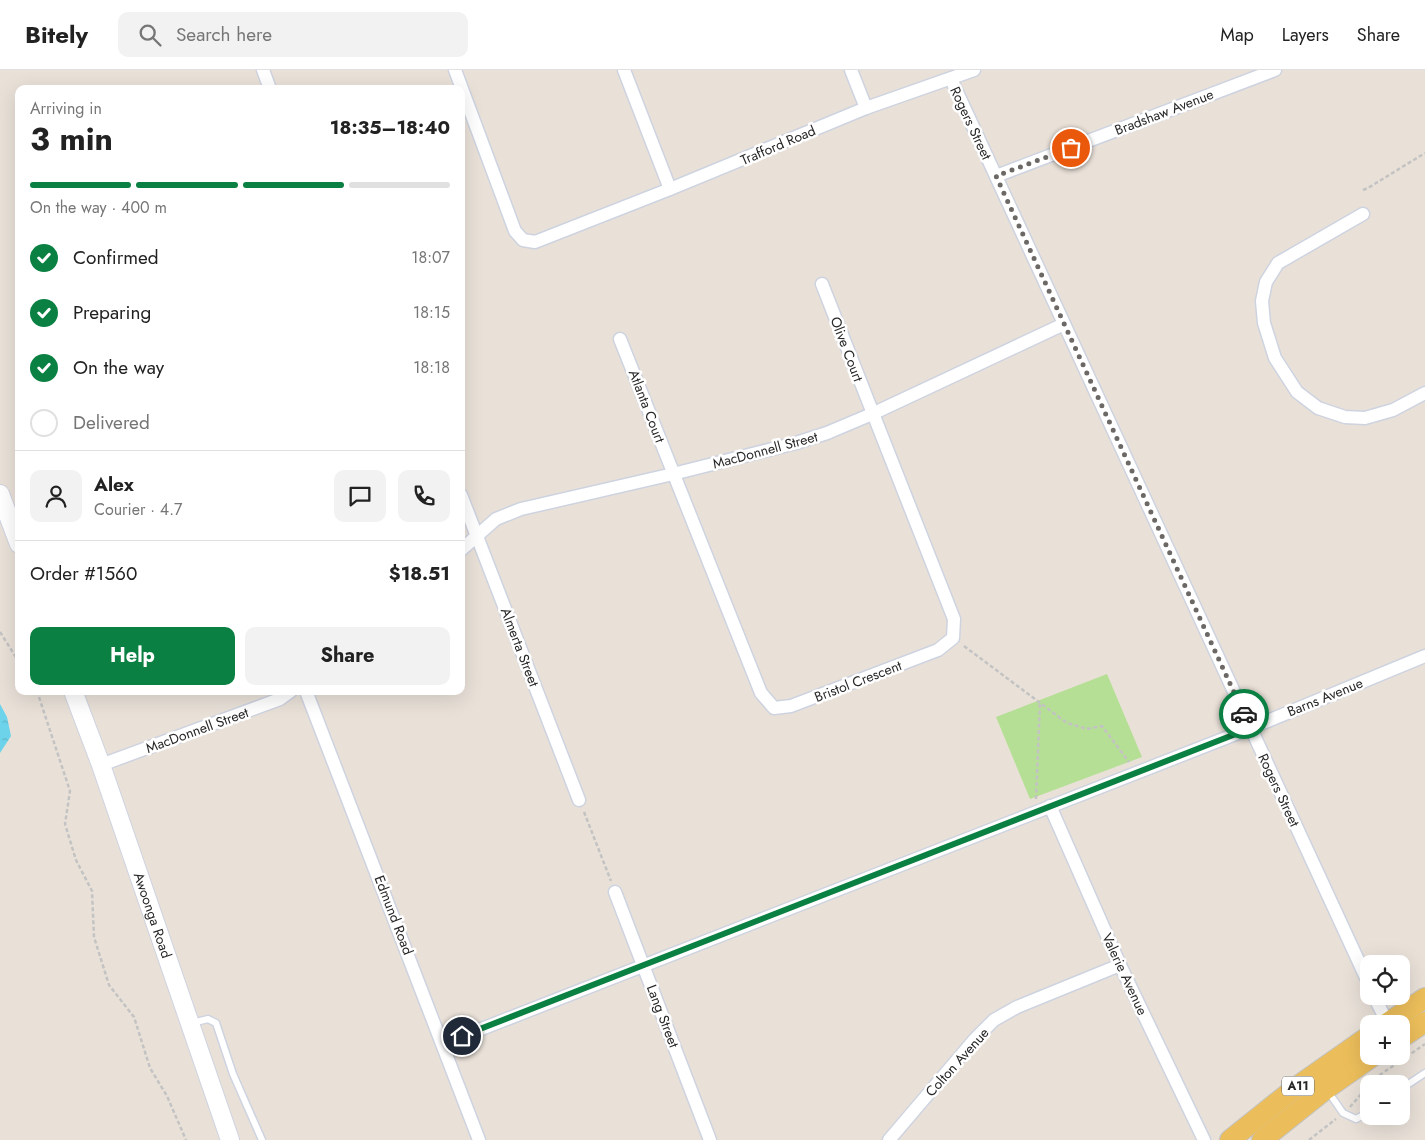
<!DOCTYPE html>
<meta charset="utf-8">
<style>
:root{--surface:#fff;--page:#f2f2f2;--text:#222;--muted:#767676;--line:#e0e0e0;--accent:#0b8043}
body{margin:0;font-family:Jost,sans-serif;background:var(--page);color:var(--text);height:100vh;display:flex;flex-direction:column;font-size:19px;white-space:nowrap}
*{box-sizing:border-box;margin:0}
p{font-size:16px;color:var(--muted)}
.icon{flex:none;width:28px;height:28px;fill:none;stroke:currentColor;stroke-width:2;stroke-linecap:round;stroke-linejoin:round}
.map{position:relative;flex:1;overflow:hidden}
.drawer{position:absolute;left:15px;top:15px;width:450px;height:610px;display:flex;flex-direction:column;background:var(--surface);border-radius:10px;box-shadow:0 5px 20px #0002}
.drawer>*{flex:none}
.controls{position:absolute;left:1360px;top:885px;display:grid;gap:10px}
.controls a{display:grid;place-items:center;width:50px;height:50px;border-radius:10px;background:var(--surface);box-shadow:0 5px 20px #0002;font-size:25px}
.pin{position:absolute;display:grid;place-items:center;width:42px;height:42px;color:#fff;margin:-21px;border:2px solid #fff;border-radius:50%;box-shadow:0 1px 5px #0007}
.courier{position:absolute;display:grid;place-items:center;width:50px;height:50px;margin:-25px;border:4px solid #0b8043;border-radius:50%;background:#fff;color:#222;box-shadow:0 1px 6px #0007}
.headline em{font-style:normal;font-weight:700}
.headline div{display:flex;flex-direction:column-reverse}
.headline{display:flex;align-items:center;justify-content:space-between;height:85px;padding:0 15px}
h1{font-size:32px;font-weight:700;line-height:38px}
.bar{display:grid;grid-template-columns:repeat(4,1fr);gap:8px 5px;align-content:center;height:60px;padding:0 15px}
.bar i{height:6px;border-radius:4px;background:var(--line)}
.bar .selected{background:var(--accent)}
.bar p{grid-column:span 4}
.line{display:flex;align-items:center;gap:12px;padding:0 15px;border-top:1px solid var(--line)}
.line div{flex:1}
.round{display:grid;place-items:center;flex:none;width:52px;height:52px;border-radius:10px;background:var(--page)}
ol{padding:0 15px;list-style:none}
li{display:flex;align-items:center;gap:15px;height:55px}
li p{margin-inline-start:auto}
li .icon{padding:5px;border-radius:50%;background:var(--accent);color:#fff;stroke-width:4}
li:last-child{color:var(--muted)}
li i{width:28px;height:28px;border:2px solid var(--line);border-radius:50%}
.button{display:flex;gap:10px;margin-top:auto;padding:10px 15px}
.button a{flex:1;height:58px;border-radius:10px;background:var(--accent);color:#fff;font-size:20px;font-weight:700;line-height:58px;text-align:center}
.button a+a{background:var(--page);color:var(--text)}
header{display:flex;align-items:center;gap:30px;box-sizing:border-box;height:70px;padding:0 25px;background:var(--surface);border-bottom:1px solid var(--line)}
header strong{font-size:24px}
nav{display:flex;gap:28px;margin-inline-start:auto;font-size:18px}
.search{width:350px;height:45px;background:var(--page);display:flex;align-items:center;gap:12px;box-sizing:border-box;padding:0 18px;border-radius:10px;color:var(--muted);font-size:19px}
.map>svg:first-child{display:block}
.park{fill:#b5df95}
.water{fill:url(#water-ripples)}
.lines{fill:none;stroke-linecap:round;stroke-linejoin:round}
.service-casing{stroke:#ced3e0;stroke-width:9}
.minor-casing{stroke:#ced3e0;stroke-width:15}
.secondary-casing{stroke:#ced3e0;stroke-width:20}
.primary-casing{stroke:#c3c3c3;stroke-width:22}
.path{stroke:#c3c3c3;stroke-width:2.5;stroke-dasharray:4 2.5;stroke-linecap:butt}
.service{stroke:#fff;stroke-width:6}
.minor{stroke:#fff;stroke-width:12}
.secondary{stroke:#fff;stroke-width:18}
.primary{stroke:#ecbe5b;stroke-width:20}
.done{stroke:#6b6865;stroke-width:5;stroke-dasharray:0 9}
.route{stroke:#0b8043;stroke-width:6}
.labels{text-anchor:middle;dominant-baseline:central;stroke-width:5;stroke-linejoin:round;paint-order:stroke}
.shield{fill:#fff;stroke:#686868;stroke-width:1}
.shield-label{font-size:12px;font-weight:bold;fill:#272727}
.street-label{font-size:14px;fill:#272727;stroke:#fff}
</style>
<header>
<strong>Bitely</strong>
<div class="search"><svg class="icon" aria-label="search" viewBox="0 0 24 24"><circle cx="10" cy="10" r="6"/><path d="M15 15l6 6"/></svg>Search here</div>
<nav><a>Map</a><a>Layers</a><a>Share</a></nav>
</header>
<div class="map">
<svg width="1425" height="1070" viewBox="0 0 1425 1070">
<defs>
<pattern id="water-ripples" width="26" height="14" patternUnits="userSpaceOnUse" patternTransform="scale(1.25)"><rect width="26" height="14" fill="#6cd3ea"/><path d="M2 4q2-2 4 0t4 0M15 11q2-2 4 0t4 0" fill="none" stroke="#5eb5c9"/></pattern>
</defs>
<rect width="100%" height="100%" fill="#e9e1d8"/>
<!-- park -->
<polygon class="park" points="1107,604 1142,687 1030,729 996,647"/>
<!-- water -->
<polygon class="water" points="0,634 7,647 11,666 0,683"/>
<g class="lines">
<defs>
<g id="service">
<polyline points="192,953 208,949 216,953 233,1004 262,1070"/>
<polyline points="1401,1019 1425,1003"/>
<polyline points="1327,1020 1343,1043 1356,1049 1369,1042"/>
</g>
<g id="minor">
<polyline points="263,0 270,19"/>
<polyline points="455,0 515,161 523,170 535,172 670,119 866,38 974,0"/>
<polyline points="624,0 670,119"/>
<polyline points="851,0 866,38"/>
<polyline points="951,9 1369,914"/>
<polyline points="996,106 1275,0"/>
<polyline points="1363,144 1278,193 1266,212 1262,231 1264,253 1275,288 1297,322 1318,338 1345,347 1365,348 1393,340 1425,323"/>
<polyline points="620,269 761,623 774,638 791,636 938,580 953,568 954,549 822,214"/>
<polyline points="461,425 579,730"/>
<polyline points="461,480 496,449 521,439 673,404 796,373 827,363 872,344 1064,254"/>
<polyline points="306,621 479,1070"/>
<polyline points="101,695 280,629 291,621"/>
<polyline points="1050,736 1120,895 1204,1070"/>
<polyline points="615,822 710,1070"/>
<polyline points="1374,926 1388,954"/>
<polyline points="443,974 1241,662 1425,586"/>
<polyline points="889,1070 975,969 994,950 1017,937 1120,895"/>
</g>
<g id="secondary">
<polyline points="0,424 19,474"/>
<path id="s1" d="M73 621 101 695 230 1070"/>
</g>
<g id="primary">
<polyline points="1386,954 1425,928"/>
<polyline points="1401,968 1425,952"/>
<polyline points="1230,1070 1295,1018 1369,966"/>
<polyline points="1262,1070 1326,1019 1373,986"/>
</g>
</defs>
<!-- service casing -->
<use href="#service" class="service-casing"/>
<!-- minor casing -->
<use href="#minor" class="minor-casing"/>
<!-- secondary casing -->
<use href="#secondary" class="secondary-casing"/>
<!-- primary casing -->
<use href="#primary" class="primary-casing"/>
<!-- path -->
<g class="path">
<polyline points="1363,120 1368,118 1425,83"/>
<polyline points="0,562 19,592"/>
<polyline points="964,576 1067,653 1087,659 1102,656 1129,692"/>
<polyline points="37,621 70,721 65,754 76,790 92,821 94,867 109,915 134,947 150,998 167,1026 186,1070"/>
<polyline points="1036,729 1040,633"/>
<polyline points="584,742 611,811"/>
<polyline points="1370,1014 1374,1009 1425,974"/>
<polyline points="1350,1037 1369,1015"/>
<polyline points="1309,1070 1336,1049"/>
</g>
<!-- service -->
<use href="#service" class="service"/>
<!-- minor -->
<use href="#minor" class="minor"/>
<!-- secondary -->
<use href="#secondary" class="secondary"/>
<!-- primary -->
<use href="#primary" class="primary"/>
</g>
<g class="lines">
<!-- done -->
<polyline class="done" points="1071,78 996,106 1244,644"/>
<!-- route -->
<polyline class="route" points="462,966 1251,658 1244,644"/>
</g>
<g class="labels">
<!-- shield labels -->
<rect class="shield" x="1282" y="1006.5" width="32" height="19" rx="4"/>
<g class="shield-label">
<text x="1298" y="1016">A11</text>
</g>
<!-- street labels -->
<g class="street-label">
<text transform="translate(1164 42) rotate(-21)">Bradshaw Avenue</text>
<text transform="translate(971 53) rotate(65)">Rogers Street</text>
<text transform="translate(778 75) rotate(-23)">Trafford Road</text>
<text transform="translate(847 279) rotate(69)">Olive Court</text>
<text transform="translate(647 336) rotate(69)">Atlanta Court</text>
<text transform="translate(765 380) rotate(-15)">MacDonnell Street</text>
<text transform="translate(520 577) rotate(69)">Almerta Street</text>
<text transform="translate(858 611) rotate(-21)">Bristol Crescent</text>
<text transform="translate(1325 627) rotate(-22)">Barns Avenue</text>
<text transform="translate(197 660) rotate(-20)">MacDonnell Street</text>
<text transform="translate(1279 720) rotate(65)">Rogers Street</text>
<text stroke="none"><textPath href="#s1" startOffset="238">Awoonga Road</textPath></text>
<text transform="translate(394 845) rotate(69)">Edmund Road</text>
<text transform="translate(1125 904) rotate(65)">Valerie Avenue</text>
<text transform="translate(663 946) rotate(69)">Lang Street</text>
<text transform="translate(957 992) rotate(-48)">Colton Avenue</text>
</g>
</g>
</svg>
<div class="controls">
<a><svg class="icon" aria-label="locate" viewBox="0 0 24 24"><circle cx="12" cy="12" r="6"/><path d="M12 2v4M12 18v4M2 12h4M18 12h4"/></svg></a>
<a>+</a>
<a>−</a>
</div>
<div class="pin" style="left:1071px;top:78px;background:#ea580c"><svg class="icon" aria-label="bag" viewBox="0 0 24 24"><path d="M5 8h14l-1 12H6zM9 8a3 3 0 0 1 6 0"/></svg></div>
<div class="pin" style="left:462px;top:966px;background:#1f2937"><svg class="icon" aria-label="home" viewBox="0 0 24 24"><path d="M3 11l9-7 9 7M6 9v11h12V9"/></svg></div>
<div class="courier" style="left:1244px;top:644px"><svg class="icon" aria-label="car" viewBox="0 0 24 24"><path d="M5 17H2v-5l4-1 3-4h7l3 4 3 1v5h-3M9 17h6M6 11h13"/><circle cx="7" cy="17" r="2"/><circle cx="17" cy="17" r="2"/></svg></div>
<section class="drawer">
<div class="headline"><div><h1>3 min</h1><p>Arriving in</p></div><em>18:35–18:40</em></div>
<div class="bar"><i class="selected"></i><i class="selected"></i><i class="selected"></i><i></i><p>On the way · 400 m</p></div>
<ol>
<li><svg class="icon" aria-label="check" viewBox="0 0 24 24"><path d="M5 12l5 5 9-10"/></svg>Confirmed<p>18:07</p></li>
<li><svg class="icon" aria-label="check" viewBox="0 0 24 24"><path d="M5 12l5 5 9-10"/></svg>Preparing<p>18:15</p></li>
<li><svg class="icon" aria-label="check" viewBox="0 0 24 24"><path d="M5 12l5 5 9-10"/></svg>On the way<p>18:18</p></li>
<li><i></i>Delivered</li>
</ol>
<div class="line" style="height:90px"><a class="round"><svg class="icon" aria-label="person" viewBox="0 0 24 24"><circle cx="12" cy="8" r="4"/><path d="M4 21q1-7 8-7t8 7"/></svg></a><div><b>Alex</b><p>Courier · 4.7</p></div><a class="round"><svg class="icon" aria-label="chat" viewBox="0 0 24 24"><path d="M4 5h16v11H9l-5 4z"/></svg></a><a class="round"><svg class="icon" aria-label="phone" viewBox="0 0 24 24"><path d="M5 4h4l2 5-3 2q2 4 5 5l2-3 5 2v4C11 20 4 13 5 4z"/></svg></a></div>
<div class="line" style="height:65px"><div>Order #1560</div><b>$18.51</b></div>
<div class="button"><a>Help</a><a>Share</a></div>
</section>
</div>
